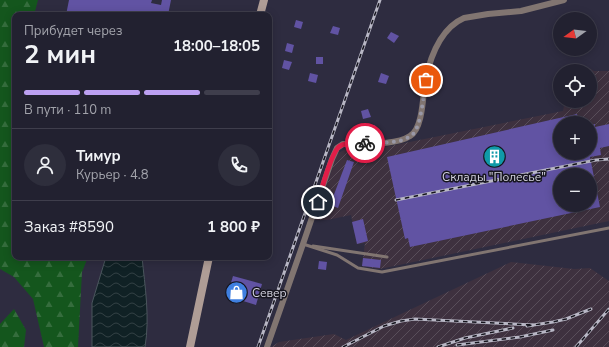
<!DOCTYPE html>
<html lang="ru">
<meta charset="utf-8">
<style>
:root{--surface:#222130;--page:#2e2e3c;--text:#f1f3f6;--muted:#a2a3ab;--line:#3f3e4c;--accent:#bca0f2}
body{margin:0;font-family:"Nunito Sans",sans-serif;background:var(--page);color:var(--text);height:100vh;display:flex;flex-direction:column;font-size:15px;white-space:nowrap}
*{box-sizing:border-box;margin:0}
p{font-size:13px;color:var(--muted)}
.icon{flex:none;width:22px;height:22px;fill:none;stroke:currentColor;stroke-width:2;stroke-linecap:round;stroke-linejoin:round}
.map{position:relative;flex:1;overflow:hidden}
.side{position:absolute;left:12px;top:12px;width:260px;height:248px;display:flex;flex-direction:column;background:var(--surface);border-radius:8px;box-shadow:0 2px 10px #0003,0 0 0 1px var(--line)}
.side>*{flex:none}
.needle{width:26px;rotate:255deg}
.tools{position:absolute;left:553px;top:12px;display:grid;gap:8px}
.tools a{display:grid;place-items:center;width:44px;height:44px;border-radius:50%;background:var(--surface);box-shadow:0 2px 10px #0003,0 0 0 1px var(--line);font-size:20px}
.pin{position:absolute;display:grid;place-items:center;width:34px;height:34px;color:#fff;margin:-17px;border:2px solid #fff;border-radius:50%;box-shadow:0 1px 4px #0007}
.courier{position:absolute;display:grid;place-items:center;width:40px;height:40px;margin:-20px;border:3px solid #e11d48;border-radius:50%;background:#fff;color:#222;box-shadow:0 1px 5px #0007}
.head em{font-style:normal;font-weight:700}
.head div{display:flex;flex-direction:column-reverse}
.head{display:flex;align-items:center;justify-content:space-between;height:68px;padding:0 12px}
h1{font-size:26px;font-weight:700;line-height:30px}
.bar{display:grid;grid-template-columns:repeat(4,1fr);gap:6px 4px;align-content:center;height:48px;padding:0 12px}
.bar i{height:5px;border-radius:3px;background:var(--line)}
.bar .active{background:var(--accent)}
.bar p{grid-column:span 4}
.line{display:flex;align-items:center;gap:10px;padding:0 12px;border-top:1px solid var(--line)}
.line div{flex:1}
.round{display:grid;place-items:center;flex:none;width:42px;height:42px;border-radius:21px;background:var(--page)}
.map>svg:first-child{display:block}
.industrial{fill:url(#industrial-furrows);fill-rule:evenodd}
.forest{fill:url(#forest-firs)}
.water{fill:url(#water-waves);stroke:#4a565d}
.building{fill:#6153a3;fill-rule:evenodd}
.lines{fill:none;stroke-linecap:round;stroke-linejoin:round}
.lane{stroke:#817571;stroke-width:3}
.street{stroke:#817571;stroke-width:6}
.secondary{stroke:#af9d96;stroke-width:8}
.rail-casing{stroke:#b8b7c5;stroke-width:3}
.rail{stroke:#16151e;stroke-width:1.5;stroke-dasharray:4.5;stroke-linecap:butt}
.done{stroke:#9998a7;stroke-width:4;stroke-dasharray:0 7.2}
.route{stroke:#e11d48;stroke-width:5}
.labels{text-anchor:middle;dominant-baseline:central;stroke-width:3;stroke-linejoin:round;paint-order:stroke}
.poi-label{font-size:12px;fill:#d3d2df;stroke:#16151e}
</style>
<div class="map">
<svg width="609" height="347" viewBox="0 0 609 347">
<defs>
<pattern id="industrial-furrows" width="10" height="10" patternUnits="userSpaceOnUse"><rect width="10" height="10" fill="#3e313f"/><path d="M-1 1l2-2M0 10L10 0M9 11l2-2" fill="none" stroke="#594e5a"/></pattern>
<pattern id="forest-firs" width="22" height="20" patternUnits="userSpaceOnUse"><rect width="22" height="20" fill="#14561d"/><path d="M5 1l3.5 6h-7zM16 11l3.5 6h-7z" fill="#356d3d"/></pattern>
<pattern id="water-waves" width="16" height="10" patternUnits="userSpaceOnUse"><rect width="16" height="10" fill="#102125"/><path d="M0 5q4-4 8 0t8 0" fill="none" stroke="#324044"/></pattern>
</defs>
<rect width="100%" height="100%" fill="#2e2c40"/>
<!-- industrial -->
<g class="industrial">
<path d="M568 67 589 68 594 71H609V221L380 269 362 266 365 243 357 244 351 215 327 220H315L337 154 347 148H370L374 155 385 147 563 111 565 101H590V71H568ZM560 123H590V153H560ZM560 175H590V205H560Z"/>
<polygon points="511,262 574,269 590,268 609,281 609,347 271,347 279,342 334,334 346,340"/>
</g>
<!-- forest -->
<g class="forest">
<polygon points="0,0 38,0 34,15 15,15 15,257 88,257 82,272 78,347 44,347 33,299 14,277 0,269"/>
<polygon points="14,309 26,330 24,347 0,347 0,324"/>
</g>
<!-- water -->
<path class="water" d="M106 257H142C145 287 150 317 145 347H92V303Z"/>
<!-- building -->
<g class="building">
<polygon points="69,0 152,0 151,3 161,5 162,0 171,0 168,15 66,15"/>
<polygon points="296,20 303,22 301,29 294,27"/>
<polygon points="333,26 340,28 338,35 330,33"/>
<polygon points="391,32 399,36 394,43 387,38"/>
<polygon points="287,43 294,45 292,53 285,51"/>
<rect x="316" y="57" width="7" height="7"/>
<polygon points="284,60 292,62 289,70 282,68"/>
<polygon points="310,73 318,75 316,83 308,81"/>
<polygon points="381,73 389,76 386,84 378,82"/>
<polygon points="368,109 371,117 363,119 361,111"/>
<path d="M577 114 579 123H560V153H590V125L595 124V127L609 124V146L600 148 601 155 590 157 600 207 410 247 408 238 405 239 387 157ZM560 175H590V205H560Z"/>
<polygon points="375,125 377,133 369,135 368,126"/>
<polygon points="347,160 354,162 338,208 330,205"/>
<polygon points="363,219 368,241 357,244 352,222"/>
<polygon points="363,258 381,260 380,268 362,266"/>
<polygon points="319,261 327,262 326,270 318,269"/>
<polygon points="233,276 262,284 256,305 227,296"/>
</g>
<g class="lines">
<!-- lane -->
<g class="lane">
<polyline points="303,244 337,255 358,268 382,272 609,228"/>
<polyline points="313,246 387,257"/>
</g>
<!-- street -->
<path class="street" d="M267 347 303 244 332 159 337 148 343 144C361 143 395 146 410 136 423 129 423 95 425 81 430 58 441 28 464 18L488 14 521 11 564 0"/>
<!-- secondary -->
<g class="secondary">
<polyline points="260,15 264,0"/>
<polyline points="190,347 209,257"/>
</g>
<defs>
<g id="rail">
<polyline points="396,200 596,160 609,159"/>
<polyline points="527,326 553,322 566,319 591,309"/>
<polyline points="457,345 520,337 553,330"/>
<polyline points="258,347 380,0"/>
<polyline points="343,347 384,326 401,321 415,319 533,325"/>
<polyline points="438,347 465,338 513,328"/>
<polyline points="576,347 609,309"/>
</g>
</defs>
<!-- rail casing -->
<use href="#rail" class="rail-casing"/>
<!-- rail -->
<use href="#rail" class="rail"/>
</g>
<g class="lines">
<!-- done -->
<path class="done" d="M365 143C380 142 401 145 413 134 421 127 424 92 426 80"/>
<!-- route -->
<path class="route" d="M318 202C321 191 332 150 340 146 346 142 358 144 365 143"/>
</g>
<!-- icons -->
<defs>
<symbol id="building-disc" viewBox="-11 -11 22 22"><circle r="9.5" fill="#0f9aa8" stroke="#16151e"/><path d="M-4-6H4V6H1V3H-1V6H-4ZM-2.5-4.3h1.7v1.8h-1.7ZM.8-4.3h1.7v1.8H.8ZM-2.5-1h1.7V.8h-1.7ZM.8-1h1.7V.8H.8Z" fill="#fff"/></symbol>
<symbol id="shop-disc" viewBox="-11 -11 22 22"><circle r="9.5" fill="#3f7fe0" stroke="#16151e"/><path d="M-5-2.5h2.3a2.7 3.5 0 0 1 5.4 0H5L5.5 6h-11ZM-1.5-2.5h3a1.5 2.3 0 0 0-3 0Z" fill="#fff"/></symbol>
</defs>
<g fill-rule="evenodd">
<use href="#building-disc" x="482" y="144" width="25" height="25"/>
<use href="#shop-disc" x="224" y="280" width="25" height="25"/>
</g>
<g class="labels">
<!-- poi labels -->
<g class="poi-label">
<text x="494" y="177">Склады "Полесье"</text>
<text x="252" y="293" text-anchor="start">Север</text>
</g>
</g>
</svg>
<div class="tools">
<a><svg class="needle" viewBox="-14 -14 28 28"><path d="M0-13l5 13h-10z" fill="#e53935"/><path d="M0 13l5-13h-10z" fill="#a2a3ab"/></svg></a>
<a><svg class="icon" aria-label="locate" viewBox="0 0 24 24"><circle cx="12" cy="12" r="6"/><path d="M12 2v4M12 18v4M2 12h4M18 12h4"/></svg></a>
<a>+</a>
<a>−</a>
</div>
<div class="pin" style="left:426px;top:80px;background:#ea580c"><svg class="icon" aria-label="bag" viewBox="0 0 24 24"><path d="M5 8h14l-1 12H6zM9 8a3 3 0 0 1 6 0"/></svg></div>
<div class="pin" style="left:318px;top:202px;background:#1f2937"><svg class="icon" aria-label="home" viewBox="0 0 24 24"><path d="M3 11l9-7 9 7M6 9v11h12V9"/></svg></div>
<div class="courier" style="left:365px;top:143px"><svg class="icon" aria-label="bike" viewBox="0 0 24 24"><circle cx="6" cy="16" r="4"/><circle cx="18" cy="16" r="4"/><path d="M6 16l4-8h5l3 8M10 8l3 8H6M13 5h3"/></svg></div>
<section class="side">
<div class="head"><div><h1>2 мин</h1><p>Прибудет через</p></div><em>18:00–18:05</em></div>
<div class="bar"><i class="active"></i><i class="active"></i><i class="active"></i><i></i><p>В пути · 110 m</p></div>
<div class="line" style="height:72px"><a class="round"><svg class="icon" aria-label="person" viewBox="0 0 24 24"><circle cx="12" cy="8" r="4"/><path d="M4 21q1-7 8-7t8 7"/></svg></a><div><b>Тимур</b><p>Курьер · 4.8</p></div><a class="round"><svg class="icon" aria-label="phone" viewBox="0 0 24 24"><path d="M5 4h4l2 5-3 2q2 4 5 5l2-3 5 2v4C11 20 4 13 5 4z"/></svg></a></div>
<div class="line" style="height:52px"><div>Заказ #8590</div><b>1 800 ₽</b></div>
</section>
</div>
